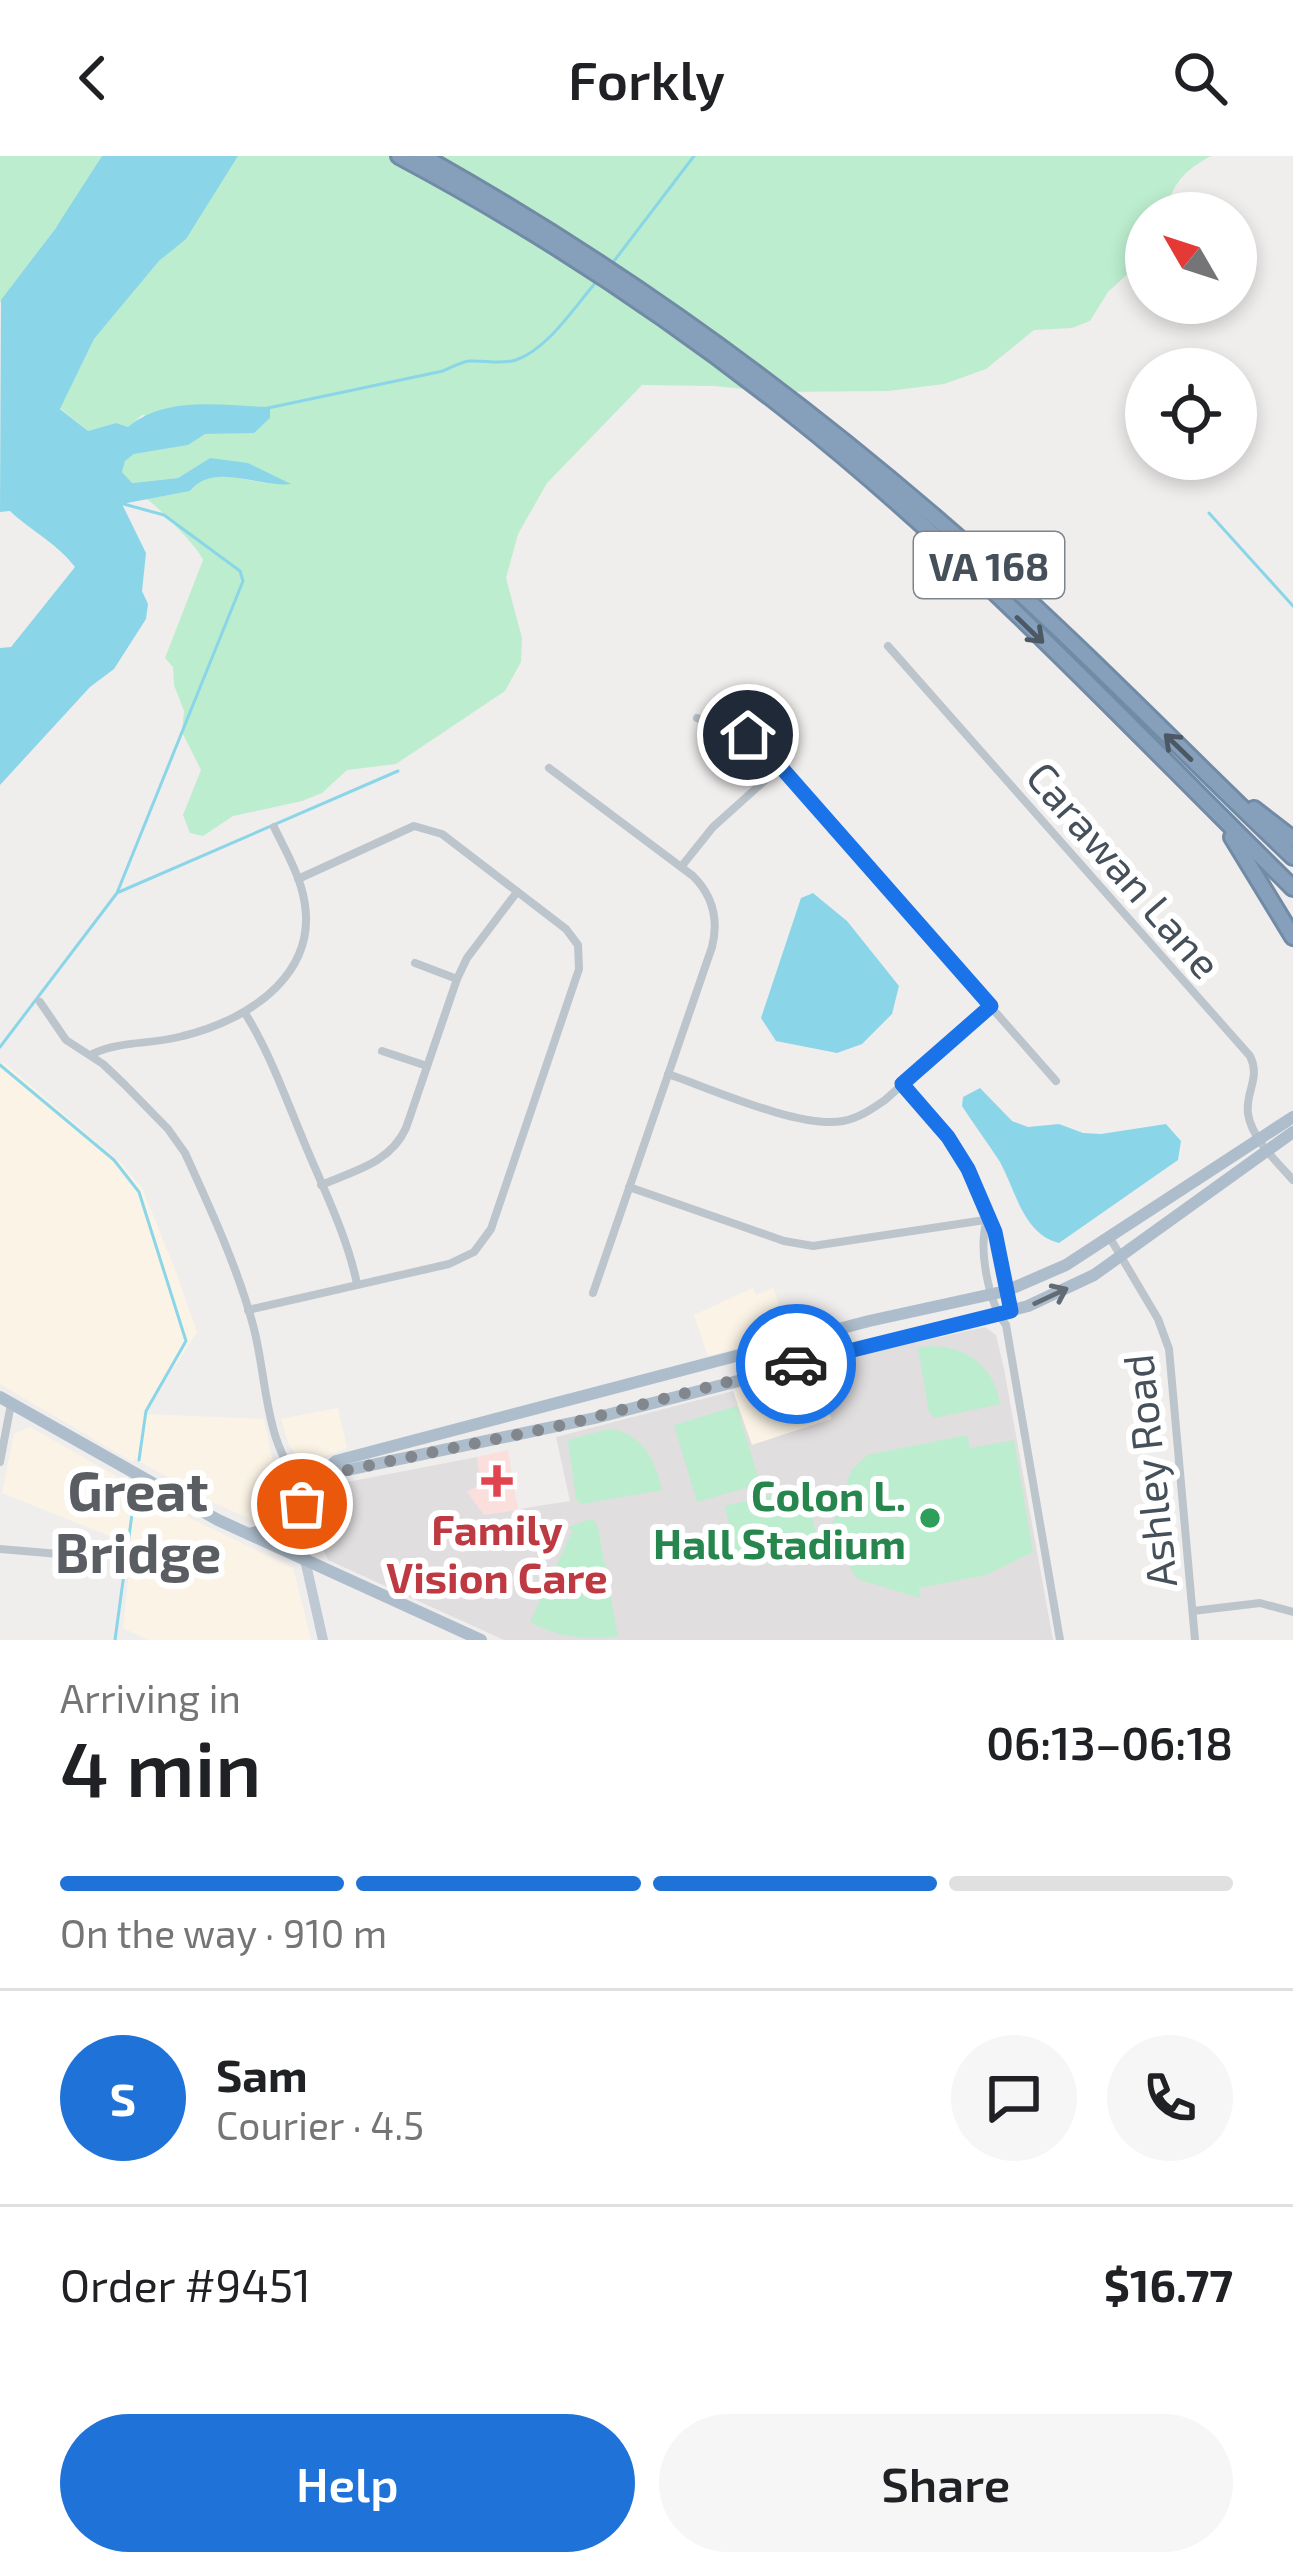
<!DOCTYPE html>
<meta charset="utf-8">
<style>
:root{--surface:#fff;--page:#f6f6f6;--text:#202124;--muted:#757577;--line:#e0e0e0;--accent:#1e72d8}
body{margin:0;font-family:"Exo 2",sans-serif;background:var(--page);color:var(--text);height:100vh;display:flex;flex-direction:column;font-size:45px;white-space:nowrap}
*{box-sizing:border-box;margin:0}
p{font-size:39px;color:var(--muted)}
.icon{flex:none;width:66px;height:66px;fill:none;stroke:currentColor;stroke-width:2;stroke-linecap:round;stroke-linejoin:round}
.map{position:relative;height:1484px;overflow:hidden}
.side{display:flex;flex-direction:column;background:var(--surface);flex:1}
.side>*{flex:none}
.needle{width:78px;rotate:309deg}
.controls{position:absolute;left:1125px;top:36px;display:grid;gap:24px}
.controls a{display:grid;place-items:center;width:132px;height:132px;border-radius:50%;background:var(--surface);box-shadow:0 6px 18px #0003;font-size:60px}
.pin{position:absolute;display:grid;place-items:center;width:102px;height:102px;color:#fff;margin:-51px;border:6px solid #fff;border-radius:50%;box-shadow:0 3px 12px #0007}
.courier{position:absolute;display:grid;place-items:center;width:120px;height:120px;margin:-60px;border:9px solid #1a73e8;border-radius:50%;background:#fff;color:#222;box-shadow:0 3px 15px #0007}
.headline em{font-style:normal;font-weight:600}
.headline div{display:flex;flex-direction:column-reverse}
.headline{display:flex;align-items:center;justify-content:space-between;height:204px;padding:0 60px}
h1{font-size:78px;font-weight:600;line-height:90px}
.bar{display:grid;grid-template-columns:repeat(4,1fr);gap:18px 12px;align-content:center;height:144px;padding:0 60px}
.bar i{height:15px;border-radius:9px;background:var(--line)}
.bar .active{background:var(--accent)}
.bar p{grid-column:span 4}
.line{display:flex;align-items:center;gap:30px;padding:0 60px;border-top:3px solid var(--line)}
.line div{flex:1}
.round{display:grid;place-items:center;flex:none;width:126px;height:126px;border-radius:63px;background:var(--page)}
.button{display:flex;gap:24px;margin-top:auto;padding:24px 60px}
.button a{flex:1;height:138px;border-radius:72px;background:var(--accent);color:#fff;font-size:48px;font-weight:600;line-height:138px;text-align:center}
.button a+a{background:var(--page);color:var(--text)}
header{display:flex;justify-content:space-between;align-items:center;height:156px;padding:0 60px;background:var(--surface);font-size:54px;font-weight:600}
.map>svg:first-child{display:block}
.commercial{fill:#fbf4e6}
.education{fill:#e1dedf}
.medical{fill:#fadfdd}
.green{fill:#bcedce}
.water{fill:#8ad6e8}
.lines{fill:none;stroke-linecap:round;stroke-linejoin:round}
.stream{stroke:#8ad6e8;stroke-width:3}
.motorway-casing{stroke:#718ba6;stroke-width:20}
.minor{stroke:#bcc5cc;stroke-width:8}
.secondary{stroke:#bec9d4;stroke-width:10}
.primary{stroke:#adbdcb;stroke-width:12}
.motorway{stroke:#86a0bb;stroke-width:14}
.oneway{stroke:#4c5864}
.oneway2{stroke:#606b76}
.done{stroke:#82878d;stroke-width:12;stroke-dasharray:0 21.6}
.route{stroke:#1a73e8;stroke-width:15}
.health-dot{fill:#e0444e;stroke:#fff;stroke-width:4.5}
.leisure-dot{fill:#2e9e5b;stroke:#fff;stroke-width:4.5}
.labels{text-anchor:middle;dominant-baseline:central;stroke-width:12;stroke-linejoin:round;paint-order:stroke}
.shield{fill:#fff;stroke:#7e848c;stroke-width:3}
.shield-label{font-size:39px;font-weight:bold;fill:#46505a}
.street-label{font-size:42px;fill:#46505a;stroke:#fff}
.leisure-label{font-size:42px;font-weight:bold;fill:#27864d;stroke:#fff;text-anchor:end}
.health-label{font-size:42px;font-weight:bold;fill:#be3a42;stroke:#fff}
.district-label{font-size:54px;font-weight:bold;fill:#5a5d62;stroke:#fff}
</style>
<header><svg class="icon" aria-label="back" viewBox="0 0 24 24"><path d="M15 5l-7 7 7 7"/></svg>Forkly<svg class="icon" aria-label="search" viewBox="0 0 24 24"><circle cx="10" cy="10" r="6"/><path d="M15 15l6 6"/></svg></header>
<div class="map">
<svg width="1293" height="1484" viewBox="0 0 1293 1484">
<rect width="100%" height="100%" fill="#f0eded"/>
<!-- commercial -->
<g class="commercial">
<polygon points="3,906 121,1007 142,1032 176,1116 197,1176 143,1258 264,1263 281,1346 278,1356 270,1364 257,1366 214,1347 135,1303 133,1306 0,1228 0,913"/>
<polygon points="753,1132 756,1139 773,1132 790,1178 708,1200 694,1159"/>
<polygon points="818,1209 832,1263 751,1289 733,1235"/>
<polygon points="338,1252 347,1292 304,1308 289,1289 281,1263"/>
<polygon points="30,1271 188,1361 293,1412 311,1484 148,1484 123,1472 132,1389 2,1337 14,1278"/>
</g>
<!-- education -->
<polygon class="education" points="985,1171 996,1179 1004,1213 1053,1484 504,1484 328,1404 315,1375 320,1350 330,1336 342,1327 477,1301 481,1328 471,1336 493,1357 570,1345 556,1281 733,1235 752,1289 831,1263 818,1209"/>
<!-- medical -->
<polygon class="medical" points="508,1294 518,1354 484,1359 467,1336 481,1328 477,1301"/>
<!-- green -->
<g class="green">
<polygon points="0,0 102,0 70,52 0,147"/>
<path d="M238 0H1211C1185 14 1172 27 1166 57H1146V101L1108 136 1090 165 1072 172 1034 174 986 213 944 228 888 235 773 236 714 230 642 229 547 327 518 378 506 422 522 482 521 506 505 535 396 608 347 614 322 637 302 645 233 660 203 680 190 677 183 659 201 614 182 576 184 555 174 529 173 511 165 502 203 404C199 392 160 353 147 343L190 335C214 304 255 333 288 327L210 302 178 322 131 327 122 316 125 305 134 298 187 289 205 278 254 276 142 259 128 271 116 267 88 275 60 252 94 183 159 105 186 82Z"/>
<path d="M932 1190C968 1191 994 1211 1000 1248L935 1262 929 1257 918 1192Z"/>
<polygon points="737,1250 760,1328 697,1346 674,1269"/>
<path d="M609 1273C642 1277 655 1303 662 1334L582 1348 576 1343 568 1284Z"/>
<polygon points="967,1279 970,1292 1014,1284 1033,1396 986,1419 919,1432 920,1442 857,1423 834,1386 831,1372 851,1315 867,1299"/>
<polygon points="805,1331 817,1381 736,1400 725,1350"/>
<path d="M591 1363 597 1367 618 1480C585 1484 559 1482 530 1466L573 1374 566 1372Z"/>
</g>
<!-- water -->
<g class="water">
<path d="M102 0H238L186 83 159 105 94 183 60 253 88 275 116 267 128 271C167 239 222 250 270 251V262L254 277 205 278 188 289 134 298 125 305 122 316 132 327 178 322 210 302 248 307 291 328C257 332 214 305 190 335L122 348 146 397 142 435 148 448 146 463 114 513 90 531 0 629V492L11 491 75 411C57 387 31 375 10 355L0 356 1 144 55 73Z"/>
<polygon points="813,737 847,765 899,830 892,858 862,888 837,897 776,885 761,862 801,742"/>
<path d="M980 932 1012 965 1028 971 1059 968 1083 977 1101 978 1166 968 1181 985 1178 1004 1059 1087C1023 1078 1016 1035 1000 1006 988 987 974 969 962 950L963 941Z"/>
</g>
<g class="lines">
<!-- stream -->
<g class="stream">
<polyline points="611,109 694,0"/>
<path d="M268 252 443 215C450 212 461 206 469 205 485 204 500 209 516 204 549 192 575 150 597 125"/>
<polyline points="1209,357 1293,450"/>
<polyline points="119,736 398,615"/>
<polyline points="0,891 117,737 243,425 240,415 164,359 120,347"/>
<polyline points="0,909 114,1004 139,1036 186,1185 146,1255 139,1304"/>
<polyline points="115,1484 135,1336"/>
</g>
<defs>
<g id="motorway">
<path d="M399 0C536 73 671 162 793 259 972 401 1130 572 1293 732"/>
<path d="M422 0C621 111 807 247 977 398 1086 495 1188 601 1293 701"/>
<polyline points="1254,653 1293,683"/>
<polyline points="1232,681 1293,781"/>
</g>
</defs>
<!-- motorway casing -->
<use href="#motorway" class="motorway-casing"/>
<!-- minor -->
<g class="minor">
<path d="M888 490 1250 900C1261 922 1245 936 1248 958 1252 983 1277 1006 1293 1024"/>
<polyline points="697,562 756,584 1056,925"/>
<path d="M549 612 693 720C713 740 719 763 712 791L593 1137"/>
<polyline points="681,711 713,671 781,610"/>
<polyline points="415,807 457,823"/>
<path d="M40 846 66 884 103 908 124 928 168 973 185 997C210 1052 237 1110 253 1169 268 1223 263 1293 307 1332"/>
<path d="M245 857C270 897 286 943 304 986 323 1032 347 1079 357 1128"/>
<polyline points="382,895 427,910"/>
<path d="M92 898C122 884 151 889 183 880 252 863 326 814 301 731 295 710 283 690 274 671"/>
<path d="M668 918C712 933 800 973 843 965 859 962 872 953 885 944L991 850"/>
<polyline points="902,927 948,981 968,1013 995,1076 1011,1154"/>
<path d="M321 1029C354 1015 390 1007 406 972L457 823 467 802 517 736"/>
<polyline points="629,1031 784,1085 813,1090 985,1064"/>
<path d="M987 1064C978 1092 988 1146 1006 1169L1060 1484"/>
<polyline points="1110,1082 1158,1163 1169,1193 1195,1484"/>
<polyline points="248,1154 449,1108 474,1096 491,1073 579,813 578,789 566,773 442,678 414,670 298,723"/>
<polyline points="286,1304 314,1324"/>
<polyline points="0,1306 11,1248"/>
<polyline points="0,1393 59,1398"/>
<polyline points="1193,1455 1260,1447 1293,1456"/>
</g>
<!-- secondary -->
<polyline class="secondary" points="305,1404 323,1484"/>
<!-- primary -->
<g class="primary">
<polyline points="0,1241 218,1364 481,1484"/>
<polyline points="326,1314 338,1316 595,1262 1028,1150 1094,1119 1293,976"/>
<polyline points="249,1378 280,1370 299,1345"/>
<path d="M305 1404C293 1354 300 1338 336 1305L869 1165 1006 1135 1066 1109 1293 961"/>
</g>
<!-- motorway -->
<use href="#motorway" class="motorway"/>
</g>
<!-- one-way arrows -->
<defs><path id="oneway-shaft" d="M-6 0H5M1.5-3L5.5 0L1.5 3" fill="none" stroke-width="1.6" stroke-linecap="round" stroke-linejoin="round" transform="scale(3)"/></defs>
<g class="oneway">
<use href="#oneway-shaft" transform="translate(1030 474) rotate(44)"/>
<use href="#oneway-shaft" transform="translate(1178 591) rotate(-136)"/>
</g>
<use class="oneway2" href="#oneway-shaft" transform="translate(1051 1140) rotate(-25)"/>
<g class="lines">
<!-- done -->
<polyline class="done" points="302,1348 308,1332 326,1314 338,1316 568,1268 796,1208"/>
<!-- route -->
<polyline class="route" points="748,579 772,601 991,850 902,928 948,981 968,1013 995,1076 1011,1155 796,1208"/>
</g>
<!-- markers -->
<path class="health-dot" d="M491 1307h12v12h12v12h-12v12h-12v-12h-12v-12h12z"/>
<circle class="leisure-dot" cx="930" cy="1362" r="12"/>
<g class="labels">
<!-- shield labels -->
<rect class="shield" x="914" y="376" width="150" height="66" rx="9"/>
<g class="shield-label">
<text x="989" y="409">VA 168</text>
</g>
<!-- street labels -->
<g class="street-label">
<text transform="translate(1125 713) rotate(49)">Carawan Lane</text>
<text transform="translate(1148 1315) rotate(-96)">Ashley Road</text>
</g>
<!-- leisure labels -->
<g class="leisure-label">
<text x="906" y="1338">Colon L.<tspan x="906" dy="48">Hall Stadium</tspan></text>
</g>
<!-- health labels -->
<g class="health-label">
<text x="497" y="1372">Family<tspan x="497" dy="48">Vision Care</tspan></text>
</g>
<!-- district labels -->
<g class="district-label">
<text x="138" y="1333">Great<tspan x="138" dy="62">Bridge</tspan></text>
</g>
</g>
</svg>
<div class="controls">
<a><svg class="needle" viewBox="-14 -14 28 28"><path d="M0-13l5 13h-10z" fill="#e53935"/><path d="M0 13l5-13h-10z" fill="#757577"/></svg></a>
<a><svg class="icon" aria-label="locate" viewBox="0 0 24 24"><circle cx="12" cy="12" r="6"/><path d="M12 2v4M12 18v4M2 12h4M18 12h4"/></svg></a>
</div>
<div class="pin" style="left:302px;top:1348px;background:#ea580c"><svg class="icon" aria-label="bag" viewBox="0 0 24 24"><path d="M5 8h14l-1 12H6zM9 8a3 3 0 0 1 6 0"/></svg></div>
<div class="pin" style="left:748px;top:579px;background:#1f2937"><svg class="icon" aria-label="home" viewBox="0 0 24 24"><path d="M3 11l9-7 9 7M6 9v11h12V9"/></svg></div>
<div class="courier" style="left:796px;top:1208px"><svg class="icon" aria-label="car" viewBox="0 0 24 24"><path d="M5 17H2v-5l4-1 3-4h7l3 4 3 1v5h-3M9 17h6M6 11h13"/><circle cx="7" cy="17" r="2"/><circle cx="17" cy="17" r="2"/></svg></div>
</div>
<section class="side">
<div class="headline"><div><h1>4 min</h1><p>Arriving in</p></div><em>06:13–06:18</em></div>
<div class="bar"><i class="active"></i><i class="active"></i><i class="active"></i><i></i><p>On the way · 910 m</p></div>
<div class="line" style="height:216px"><b class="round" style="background:var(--accent);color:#fff">S</b><div><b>Sam</b><p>Courier · 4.5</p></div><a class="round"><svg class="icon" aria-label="chat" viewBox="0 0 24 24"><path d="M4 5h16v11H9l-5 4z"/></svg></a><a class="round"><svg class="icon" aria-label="phone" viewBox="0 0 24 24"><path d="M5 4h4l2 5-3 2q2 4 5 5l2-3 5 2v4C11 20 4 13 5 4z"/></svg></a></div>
<div class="line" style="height:156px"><div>Order #9451</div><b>$16.77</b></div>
<div class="button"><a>Help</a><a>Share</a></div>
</section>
